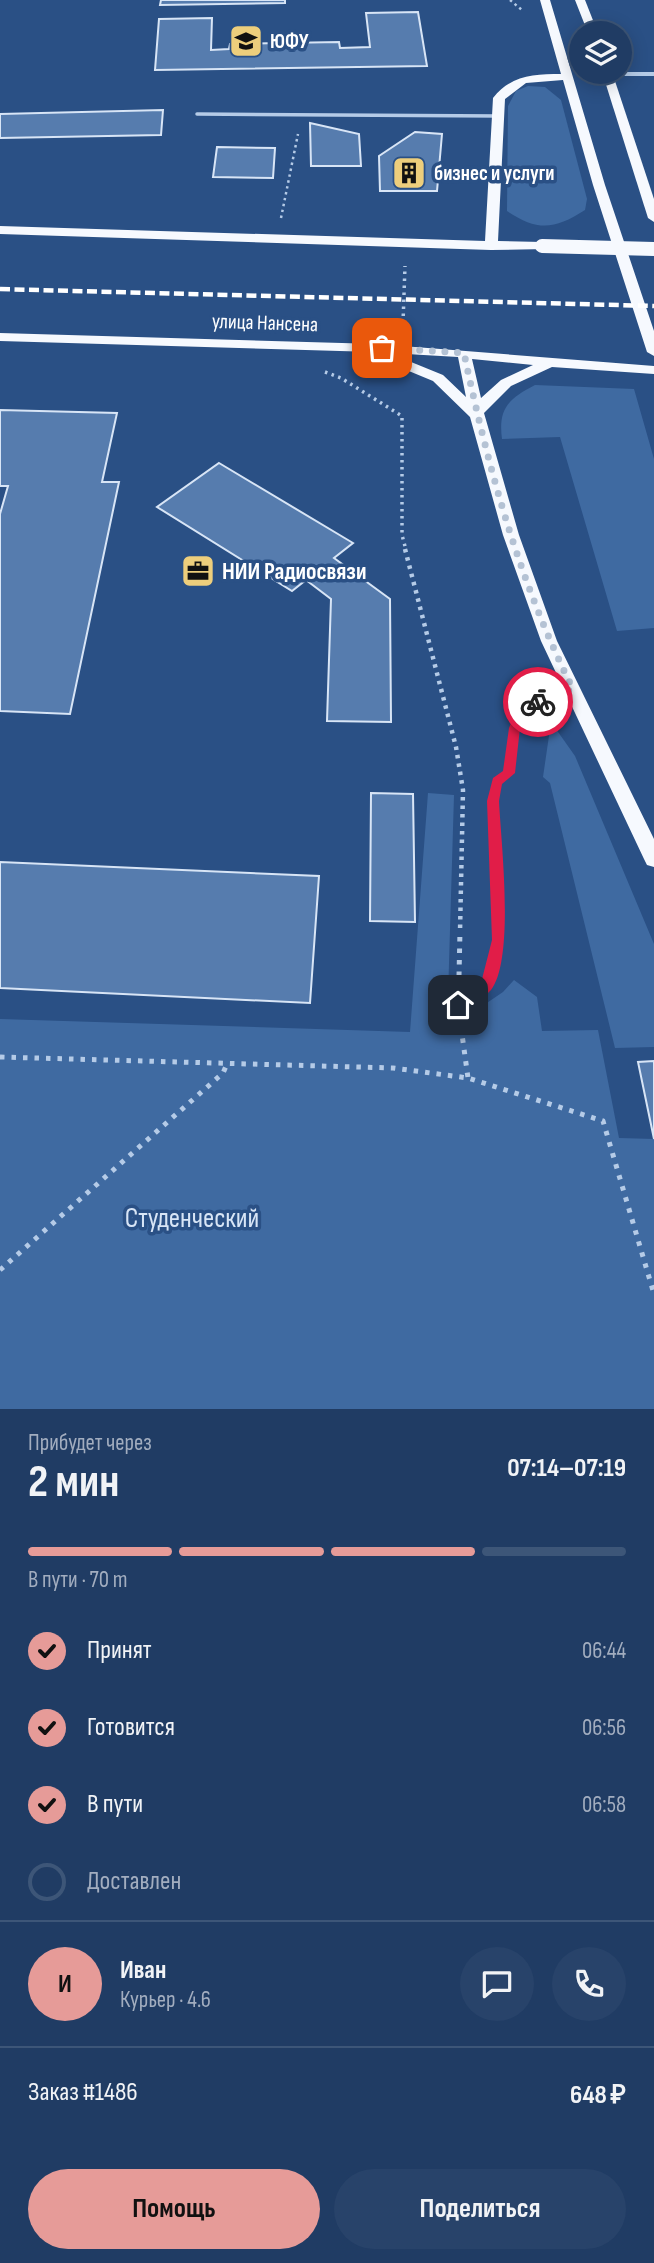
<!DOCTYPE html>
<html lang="ru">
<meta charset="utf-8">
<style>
:root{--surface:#203c64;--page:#28436a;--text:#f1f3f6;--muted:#a2adbf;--line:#3d5678;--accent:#e69b98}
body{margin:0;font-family:"Sofia Sans Condensed",sans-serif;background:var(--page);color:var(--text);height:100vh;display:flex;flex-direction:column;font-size:26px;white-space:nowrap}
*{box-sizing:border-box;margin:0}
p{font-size:23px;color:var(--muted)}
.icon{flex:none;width:38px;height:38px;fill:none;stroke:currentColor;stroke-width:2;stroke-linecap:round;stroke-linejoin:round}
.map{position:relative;height:1409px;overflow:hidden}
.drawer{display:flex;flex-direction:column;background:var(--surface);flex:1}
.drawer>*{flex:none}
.buttons{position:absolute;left:569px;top:21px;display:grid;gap:14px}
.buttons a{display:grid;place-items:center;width:63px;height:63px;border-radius:50%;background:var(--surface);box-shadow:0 4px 18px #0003,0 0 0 2px var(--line);font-size:35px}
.pin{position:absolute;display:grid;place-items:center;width:60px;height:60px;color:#fff;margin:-30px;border-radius:14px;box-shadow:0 4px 10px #0006}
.courier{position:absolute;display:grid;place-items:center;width:70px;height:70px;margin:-35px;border:5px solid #e11d48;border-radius:50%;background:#fff;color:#222;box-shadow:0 2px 9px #0007}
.summary em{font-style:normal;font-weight:700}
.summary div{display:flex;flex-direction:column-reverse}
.summary{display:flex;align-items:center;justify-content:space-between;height:119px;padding:0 28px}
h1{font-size:46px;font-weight:700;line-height:52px}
.bar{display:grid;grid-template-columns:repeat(4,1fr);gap:10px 7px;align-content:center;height:84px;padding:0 28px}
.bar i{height:9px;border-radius:5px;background:var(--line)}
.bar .selected{background:var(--accent)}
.bar p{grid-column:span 4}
.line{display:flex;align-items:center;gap:18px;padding:0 28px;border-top:2px solid var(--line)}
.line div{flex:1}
.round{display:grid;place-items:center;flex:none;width:74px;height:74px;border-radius:37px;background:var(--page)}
ol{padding:0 28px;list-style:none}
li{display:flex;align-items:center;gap:21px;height:77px}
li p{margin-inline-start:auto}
li .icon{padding:7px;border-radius:50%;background:var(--accent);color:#111;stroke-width:4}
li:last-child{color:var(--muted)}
li i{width:38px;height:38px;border:4px solid var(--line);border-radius:50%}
.cta{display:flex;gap:14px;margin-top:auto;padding:14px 28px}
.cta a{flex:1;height:80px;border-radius:42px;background:var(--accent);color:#111;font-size:28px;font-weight:700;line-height:80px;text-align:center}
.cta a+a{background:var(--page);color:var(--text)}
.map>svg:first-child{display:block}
.green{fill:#3f6aa1}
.building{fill:#567cae;stroke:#d8e5f6;stroke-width:2}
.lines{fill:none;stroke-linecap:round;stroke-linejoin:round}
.path-far3{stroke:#b5cbe7;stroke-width:2.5;stroke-dasharray:2.5 3.5;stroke-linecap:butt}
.path-far2{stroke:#b5cbe7;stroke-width:3.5;stroke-dasharray:2.5 4.5;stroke-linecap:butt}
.path-far1{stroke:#b5cbe7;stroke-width:4.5;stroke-dasharray:3.5 5;stroke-linecap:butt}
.path{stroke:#b5cbe7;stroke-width:5;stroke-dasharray:4.5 7;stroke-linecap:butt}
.service-far2{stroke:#b5cbe7;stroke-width:3.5}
.service-far1{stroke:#b5cbe7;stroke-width:5}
.service{stroke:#b5cbe7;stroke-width:7}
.tertiary{fill:#b5cbe7;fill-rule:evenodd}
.primary{fill:#f6f9fe;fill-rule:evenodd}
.rail{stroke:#fff;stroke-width:4.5;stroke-dasharray:10 4.5;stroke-linecap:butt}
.primary-bridge{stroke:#f6f9fe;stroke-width:14}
.route{fill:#e11d48}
.done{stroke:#b4c2d4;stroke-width:7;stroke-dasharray:0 12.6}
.labels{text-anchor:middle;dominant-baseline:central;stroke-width:7;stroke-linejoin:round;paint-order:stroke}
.far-poi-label{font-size:21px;font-weight:bold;fill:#fff;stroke:#2a5085;text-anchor:start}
.far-street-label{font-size:21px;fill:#fff;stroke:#2a5085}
.poi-label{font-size:24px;font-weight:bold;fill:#fff;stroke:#2a5085;text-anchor:start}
.near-park-label{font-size:28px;fill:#d8e5f6;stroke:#2a5085}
</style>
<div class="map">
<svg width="654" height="1409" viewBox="0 0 654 1409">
<rect width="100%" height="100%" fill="#2a5085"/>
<!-- green -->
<g class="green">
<path d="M528 86 545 87 561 100 587 199 585 210C554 230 537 231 507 211L508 106 516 91Z"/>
<path d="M535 385 634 389 654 459V628L617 631 560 437 502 439C498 409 508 399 535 385Z"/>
<polygon points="551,722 575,756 654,944 654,1047 615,1048 550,783 543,777"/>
<polygon points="428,793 454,795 447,1031 474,1031 472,1013 503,992 514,980 537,997 542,1031 598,1030 619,1138 654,1139 654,1409 0,1409 0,1019 410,1032"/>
</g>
<!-- building -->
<g class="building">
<polygon points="161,0 285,0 285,3 160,5"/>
<polygon points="418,12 427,66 155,70 159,19 212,18 211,50 229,49 230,44 339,42 340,48 370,47 366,13"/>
<polygon points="163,110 161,135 0,138 0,114"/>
<polygon points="310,123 359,134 361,166 311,166"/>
<polygon points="415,132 442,134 437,191 380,191 379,156"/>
<polygon points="217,147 275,148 273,178 213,177"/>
<polygon points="0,410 117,413 102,482 119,482 70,714 0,711 0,514 8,486 0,486"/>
<polygon points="219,463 353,543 334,558 390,599 391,722 327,721 331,599 306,580 292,591 157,507"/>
<polygon points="371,793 413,794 415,922 370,921"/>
<polygon points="0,862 319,876 310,1003 0,988"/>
<polygon points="654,1061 654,1139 638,1062"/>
</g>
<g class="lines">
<!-- path-far3 -->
<g class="path-far3">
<polyline points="510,0 522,10"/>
<polyline points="281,218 298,134"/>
</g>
<!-- path-far2 -->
<g class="path-far2">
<polyline points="396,323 403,323 405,266"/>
<polyline points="325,372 341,378 402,416 402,535 406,550"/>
</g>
<!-- path-far1 -->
<polyline class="path-far1" points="405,549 456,747 463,790 460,932"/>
<!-- path -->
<g class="path">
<polyline points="459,976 460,931"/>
<polyline points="461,1027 468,1078"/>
<polyline points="0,1057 393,1068 468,1078 603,1121 654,1294"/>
<polyline points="0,1270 223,1073 227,1064"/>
</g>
<!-- service-far2 -->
<polyline class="service-far2" points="197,114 498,116"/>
<!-- service-far1 -->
<polyline class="service-far1" points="498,932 493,801 497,781 509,773 515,728 523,708 570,690"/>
<!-- service -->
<polyline class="service" points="459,1005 486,986 493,971 498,931"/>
<!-- tertiary -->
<polygon class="tertiary" points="605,72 654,72 654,76 608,76 604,74"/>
<!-- primary -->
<g class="primary">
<path d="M540 0H550L605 185 654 331V356L647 352 593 185 563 80 526 83 505 99 498 241 542 242 548 246 546 249 491 250 0 234V226L485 241 493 98C511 75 534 74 561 74Z"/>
<polygon points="575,0 585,0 598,33 588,33"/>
<polygon points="602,72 612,72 654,199 654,222 648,218"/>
<path d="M0 333 377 344 654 366V374L552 367 511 386 484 413 519 535 557 641 654 839V867L647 865 644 859 541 641 503 535 470 417 433 381 375 357 374 352 0 341ZM389 353 458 357 466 397 443 375ZM472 359 533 365 501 380 481 398Z"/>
</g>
<!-- rail -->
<polyline class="rail" points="0,289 654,306"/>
<!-- primary-bridge -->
<polyline class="primary-bridge" points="542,246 654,249"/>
</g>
<!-- route -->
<path class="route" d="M538 698 544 702 527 710 520 728 515 773 502 784 499 801C501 842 515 959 491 990 484 998 468 1007 458 1011L452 1005 454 1000 481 983 492 940 487 801 493 778 503 771 509 728 519 704Z"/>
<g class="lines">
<!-- done -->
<path class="done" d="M382 348 464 353C488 468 520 584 573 689L538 702"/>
</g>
<!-- icons -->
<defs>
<symbol id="university-square" viewBox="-11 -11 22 22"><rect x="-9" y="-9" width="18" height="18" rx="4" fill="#edce7c" stroke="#2a5085"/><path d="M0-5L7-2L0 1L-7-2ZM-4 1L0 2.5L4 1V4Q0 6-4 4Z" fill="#111"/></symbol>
<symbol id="building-square" viewBox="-11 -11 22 22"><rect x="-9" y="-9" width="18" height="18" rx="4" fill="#edce7c" stroke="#2a5085"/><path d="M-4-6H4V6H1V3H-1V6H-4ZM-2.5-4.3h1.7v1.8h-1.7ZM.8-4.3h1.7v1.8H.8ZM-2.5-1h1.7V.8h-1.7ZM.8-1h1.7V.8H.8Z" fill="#111"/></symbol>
<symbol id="office-square" viewBox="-11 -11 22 22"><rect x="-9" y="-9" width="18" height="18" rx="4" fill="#edce7c" stroke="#2a5085"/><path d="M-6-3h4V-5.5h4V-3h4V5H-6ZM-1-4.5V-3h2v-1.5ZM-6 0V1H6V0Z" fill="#111"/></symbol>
</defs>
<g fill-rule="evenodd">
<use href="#university-square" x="227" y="22" width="38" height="38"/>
<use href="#building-square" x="390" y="154" width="38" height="38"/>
<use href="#office-square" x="179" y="552" width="38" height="38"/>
</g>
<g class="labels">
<!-- far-poi labels -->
<g class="far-poi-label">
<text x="270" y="41">ЮФУ</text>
<text x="434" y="173">бизнес и услуги</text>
</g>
<!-- far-street labels -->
<g class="far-street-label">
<text transform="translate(265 323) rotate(2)">улица Нансена</text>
</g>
<!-- poi labels -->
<g class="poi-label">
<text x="222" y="571">НИИ Радиосвязи</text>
</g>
<!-- near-park labels -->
<g class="near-park-label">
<text x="192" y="1218">Студенческий</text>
</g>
</g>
</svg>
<div class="buttons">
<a><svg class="icon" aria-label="layers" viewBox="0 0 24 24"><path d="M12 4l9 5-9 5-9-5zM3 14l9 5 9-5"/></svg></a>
</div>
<div class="pin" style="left:382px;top:348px;background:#ea580c"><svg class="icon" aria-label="bag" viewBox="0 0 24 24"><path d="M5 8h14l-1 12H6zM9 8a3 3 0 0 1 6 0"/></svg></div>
<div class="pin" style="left:458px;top:1005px;background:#1f2937"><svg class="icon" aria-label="home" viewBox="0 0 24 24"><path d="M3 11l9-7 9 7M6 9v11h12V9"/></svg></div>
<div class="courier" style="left:538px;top:702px"><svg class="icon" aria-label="bike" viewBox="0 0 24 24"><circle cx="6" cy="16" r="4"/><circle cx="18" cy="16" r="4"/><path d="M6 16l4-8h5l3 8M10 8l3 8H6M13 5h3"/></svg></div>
</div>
<section class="drawer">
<div class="summary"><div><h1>2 мин</h1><p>Прибудет через</p></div><em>07:14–07:19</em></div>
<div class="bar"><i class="selected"></i><i class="selected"></i><i class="selected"></i><i></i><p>В пути · 70 m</p></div>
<ol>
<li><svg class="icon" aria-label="check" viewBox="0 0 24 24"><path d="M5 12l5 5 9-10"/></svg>Принят<p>06:44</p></li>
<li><svg class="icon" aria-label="check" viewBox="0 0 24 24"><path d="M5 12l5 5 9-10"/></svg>Готовится<p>06:56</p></li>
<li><svg class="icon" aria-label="check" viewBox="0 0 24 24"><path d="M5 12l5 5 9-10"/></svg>В пути<p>06:58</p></li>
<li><i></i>Доставлен</li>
</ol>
<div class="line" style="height:126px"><b class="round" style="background:var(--accent);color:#111">И</b><div><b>Иван</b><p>Курьер · 4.6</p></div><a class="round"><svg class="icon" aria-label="chat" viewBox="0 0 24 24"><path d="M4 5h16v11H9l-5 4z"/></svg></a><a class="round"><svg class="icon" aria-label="phone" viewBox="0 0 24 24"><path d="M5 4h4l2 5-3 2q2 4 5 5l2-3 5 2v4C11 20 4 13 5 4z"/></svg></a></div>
<div class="line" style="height:91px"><div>Заказ #1486</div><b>648 ₽</b></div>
<div class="cta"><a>Помощь</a><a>Поделиться</a></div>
</section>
